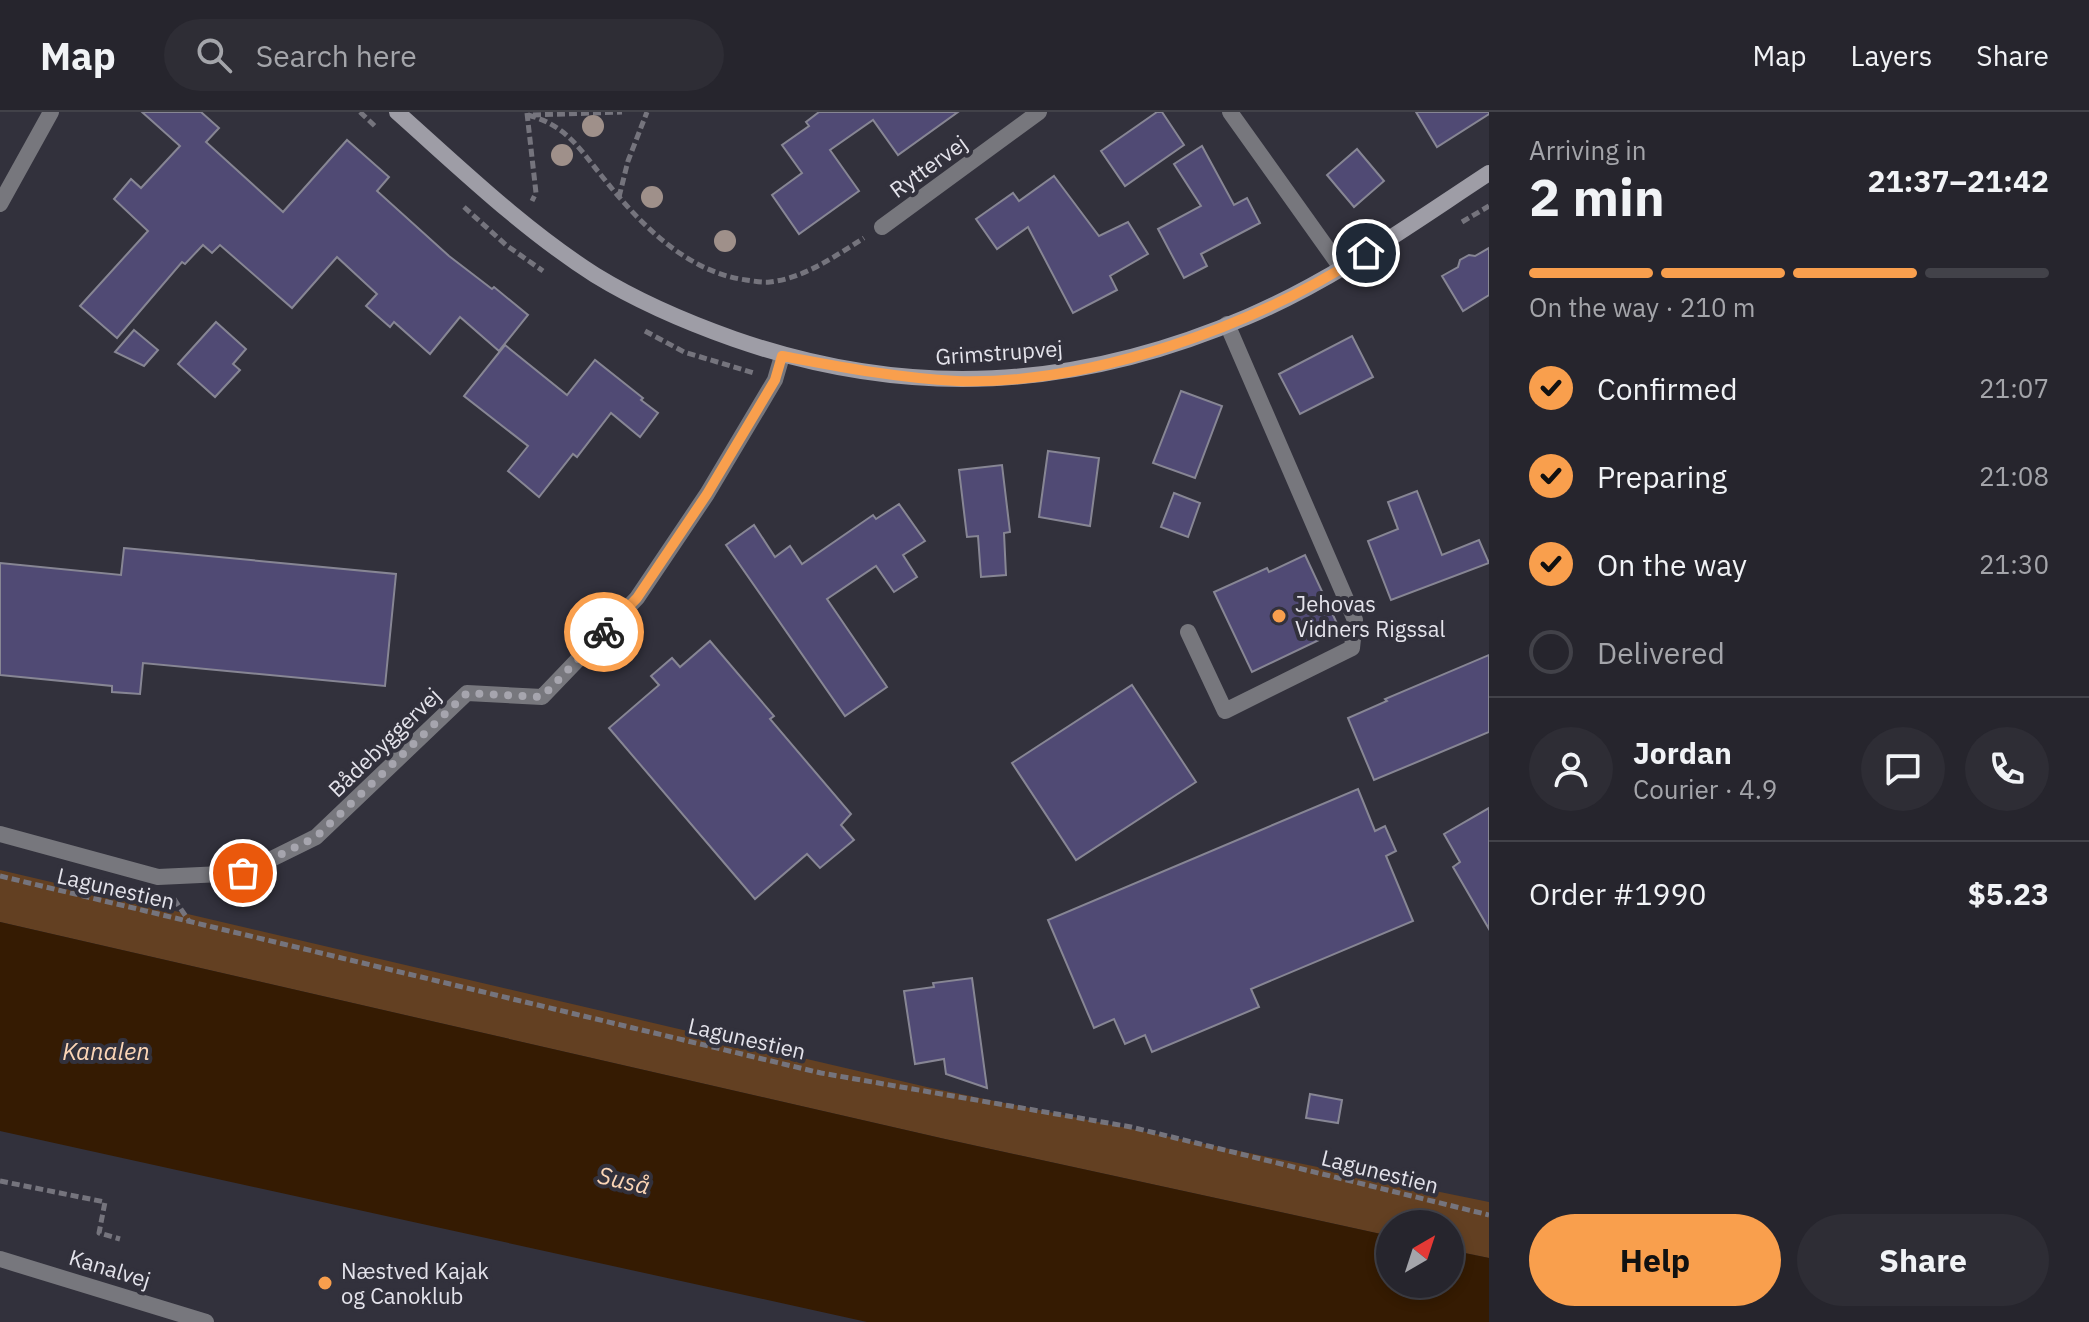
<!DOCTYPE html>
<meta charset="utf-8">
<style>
:root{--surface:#26252d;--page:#2e2d35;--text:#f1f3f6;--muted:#a4a5aa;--line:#424249;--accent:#f99f4d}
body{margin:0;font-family:"IBM Plex Sans",sans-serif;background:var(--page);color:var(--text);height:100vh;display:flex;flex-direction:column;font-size:30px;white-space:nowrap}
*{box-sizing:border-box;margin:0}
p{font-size:26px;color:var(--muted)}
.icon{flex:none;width:44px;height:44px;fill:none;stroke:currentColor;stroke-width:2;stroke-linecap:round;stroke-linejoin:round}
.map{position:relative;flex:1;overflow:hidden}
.panel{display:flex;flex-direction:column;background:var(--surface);width:600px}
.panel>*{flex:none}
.needle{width:52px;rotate:39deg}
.tools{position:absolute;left:1376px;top:1098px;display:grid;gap:16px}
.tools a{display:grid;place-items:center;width:88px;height:88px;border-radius:50%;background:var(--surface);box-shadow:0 4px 12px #0003,0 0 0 2px var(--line);font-size:40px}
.pin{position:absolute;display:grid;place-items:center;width:68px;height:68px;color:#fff;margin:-34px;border:4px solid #fff;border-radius:50%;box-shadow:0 2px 8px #0007}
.courier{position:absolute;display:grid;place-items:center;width:80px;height:80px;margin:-40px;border:6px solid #f99f4d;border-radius:50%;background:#fff;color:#222;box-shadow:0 2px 10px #0007}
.headline em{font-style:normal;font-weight:800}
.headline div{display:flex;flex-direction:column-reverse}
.headline{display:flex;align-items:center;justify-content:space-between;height:136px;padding:0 40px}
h1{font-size:52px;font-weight:800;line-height:60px}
.bar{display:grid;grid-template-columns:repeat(4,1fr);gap:12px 8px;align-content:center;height:96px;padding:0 40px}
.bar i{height:10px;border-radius:6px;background:var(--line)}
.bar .on{background:var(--accent)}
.bar p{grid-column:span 4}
.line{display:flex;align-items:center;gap:20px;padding:0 40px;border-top:2px solid var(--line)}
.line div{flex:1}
.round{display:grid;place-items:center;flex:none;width:84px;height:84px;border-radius:42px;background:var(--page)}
ol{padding:0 40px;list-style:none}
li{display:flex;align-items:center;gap:24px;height:88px}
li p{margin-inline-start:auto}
li .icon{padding:8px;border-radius:50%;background:var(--accent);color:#111;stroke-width:4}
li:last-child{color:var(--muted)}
li i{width:44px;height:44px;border:4px solid var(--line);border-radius:50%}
.cta{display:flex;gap:16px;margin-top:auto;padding:16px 40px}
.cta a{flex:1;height:92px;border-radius:48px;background:var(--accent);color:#111;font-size:32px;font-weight:800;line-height:92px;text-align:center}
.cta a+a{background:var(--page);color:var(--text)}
header{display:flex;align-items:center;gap:48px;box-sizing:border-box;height:112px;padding:0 40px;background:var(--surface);border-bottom:2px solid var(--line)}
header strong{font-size:38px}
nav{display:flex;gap:44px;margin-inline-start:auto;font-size:28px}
.search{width:560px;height:72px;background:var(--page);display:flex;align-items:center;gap:20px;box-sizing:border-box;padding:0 28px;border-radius:44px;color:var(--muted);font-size:30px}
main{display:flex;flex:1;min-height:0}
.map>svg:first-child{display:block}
.green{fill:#634022}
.water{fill:#351b02}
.building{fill:#504a74;stroke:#878694;stroke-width:2}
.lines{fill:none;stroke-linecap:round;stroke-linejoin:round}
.path{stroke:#75747d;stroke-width:5;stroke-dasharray:8 4;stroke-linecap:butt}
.lane{stroke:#77777d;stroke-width:16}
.street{stroke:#77777d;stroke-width:16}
.secondary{stroke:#9e9da6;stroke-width:16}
.tree{fill:#9f908a}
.done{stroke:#a6a5ae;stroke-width:8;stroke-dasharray:0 14.4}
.route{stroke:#f99f4d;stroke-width:10}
.poi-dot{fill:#f99f4d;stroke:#32313c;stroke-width:3}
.labels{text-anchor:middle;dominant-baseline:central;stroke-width:8;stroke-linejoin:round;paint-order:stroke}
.street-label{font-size:22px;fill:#e4e3eb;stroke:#32313c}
.poi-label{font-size:22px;fill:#e4e3eb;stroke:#32313c;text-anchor:start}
.water-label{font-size:24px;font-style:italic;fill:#fbd5b6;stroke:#32313c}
</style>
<header>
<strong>Map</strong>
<div class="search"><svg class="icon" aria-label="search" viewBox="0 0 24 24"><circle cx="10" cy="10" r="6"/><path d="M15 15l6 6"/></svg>Search here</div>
<nav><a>Map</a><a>Layers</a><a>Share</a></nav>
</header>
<main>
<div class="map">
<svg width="1489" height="1210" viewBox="0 0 1489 1210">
<rect width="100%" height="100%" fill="#32313c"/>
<!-- green -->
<polygon class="green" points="0,758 931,976 1489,1090 1489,1146 1450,1138 1450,1112 1390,1112 1390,1124 945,1027 0,810"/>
<!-- water -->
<polygon class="water" points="0,810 945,1027 1390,1124 1390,1172 1450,1172 1450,1138 1489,1146 1489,1210 867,1210 0,1019"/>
<!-- building -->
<g class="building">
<polygon points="142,0 201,0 219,16 206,30 283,100 347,28 389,65 377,79 449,144 492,177 494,175 528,203 499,239 460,205 430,242 394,210 390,215 366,194 377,182 337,145 292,196 220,133 212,141 203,133 185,152 182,150 117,226 80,194 148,119 114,87 131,67 141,76 180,34"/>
<polygon points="819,0 958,0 898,43 873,8 830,38 859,79 799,122 772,83 802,61 782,33 809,14 806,10"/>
<polygon points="1157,0 1162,0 1184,33 1125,74 1101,39"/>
<polygon points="1416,0 1489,0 1489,2 1437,35"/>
<polygon points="1202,34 1234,93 1247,86 1260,111 1201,142 1207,154 1184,166 1158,117 1201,94 1174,52"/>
<polygon points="1357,37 1384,69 1354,95 1327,63"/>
<polygon points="1054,64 1099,124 1128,110 1148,142 1110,164 1117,178 1073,201 1028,115 997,137 976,107 1013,81 1019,89"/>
<polygon points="1489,136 1489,183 1463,199 1442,164 1458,155 1460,148 1469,143 1475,144"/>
<polygon points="216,210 246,237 233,252 240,258 215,285 178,252"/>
<polygon points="134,218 158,238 144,254 115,240"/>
<polygon points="1352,224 1373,265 1300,302 1279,262"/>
<polygon points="505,233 567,283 595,248 643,286 641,288 658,301 640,325 611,301 577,345 573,342 539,385 508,359 528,334 464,284"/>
<polygon points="1181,279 1222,294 1195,366 1153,351"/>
<polygon points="1048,339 1099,346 1090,414 1039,405"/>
<polygon points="1002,353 1010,420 1004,421 1006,463 981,465 978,424 967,425 959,358"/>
<polygon points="1417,379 1442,443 1479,428 1489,451 1391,488 1368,429 1398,417 1388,390"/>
<polygon points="1174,381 1200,391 1188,425 1161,415"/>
<polygon points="899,392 925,429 903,443 917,465 894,480 876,454 827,487 887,575 845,604 726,433 754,413 775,445 790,434 802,452 873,403 876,407"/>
<polygon points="124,436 396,462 385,574 143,551 140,582 112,580 112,574 0,563 0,451 121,463"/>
<polygon points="1305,443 1340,518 1252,560 1214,480 1267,456 1269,460"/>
<polygon points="710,529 774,604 770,607 851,702 841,713 854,728 820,756 807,742 755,787 609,616 659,573 651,564 672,546 680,555"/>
<polygon points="1489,543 1489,620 1374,668 1348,606 1387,589 1385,587"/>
<polygon points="1132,573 1196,670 1076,748 1012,651"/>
<polygon points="1358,677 1375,719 1385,714 1396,739 1386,744 1413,809 1251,877 1259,895 1152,940 1145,923 1125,932 1114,907 1094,916 1048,808"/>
<polygon points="1489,696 1489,817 1453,755 1460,750 1444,722"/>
<polygon points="972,866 987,976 946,962 944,947 915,952 904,879 934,875 933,871"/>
<polygon points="1310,982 1342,988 1338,1011 1306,1006"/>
</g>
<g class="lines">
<!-- path -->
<g class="path">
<polyline points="360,0 377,16"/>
<polyline points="527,1 536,81 532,89"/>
<path d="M528 3C568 14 580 38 605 68 640 112 687 160 746 168 754 169 763 171 770 170 805 166 835 144 864 126"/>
<polyline points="533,3 622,0"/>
<polyline points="619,85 628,49 647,0"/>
<polyline points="464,95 506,133 543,159"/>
<polyline points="1462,110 1489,94"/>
<polyline points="645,219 684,240 754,261"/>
<polyline points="0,764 821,961 1131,1015 1489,1103"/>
<polyline points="174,787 189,809"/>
<polyline points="0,1069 105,1090 99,1121 120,1127"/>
</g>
<!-- lane -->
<g class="lane">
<polyline points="0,92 51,0"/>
<polyline points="1188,520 1225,599 1352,536 1355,508 1227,212"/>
</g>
<!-- street -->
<g class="street">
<polyline points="1230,0 1342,157"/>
<polyline points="882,115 1039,0"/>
<polyline points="0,722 158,765 243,761 316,725 467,581 542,585 637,486 707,382 775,268 782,244"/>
<polyline points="0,1147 206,1210"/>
</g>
<!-- secondary -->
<path class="secondary" d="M397 0C461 57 523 117 595 163 639 190 686 210 734 227 909 288 1077 278 1247 205 1334 168 1411 112 1489 61"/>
</g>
<!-- trees -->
<g class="tree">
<circle cx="593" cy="14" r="11"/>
<circle cx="562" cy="43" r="11"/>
<circle cx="652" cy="85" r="11"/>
<circle cx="725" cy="129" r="11"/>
</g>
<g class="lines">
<!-- done -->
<polyline class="done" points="243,761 316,725 467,581 542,585 604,520"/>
<!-- route -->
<path class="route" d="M604 520 637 486 707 382 775 268 782 244C841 255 897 266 957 269 1092 273 1255 214 1366 141"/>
</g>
<!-- markers -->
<g class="poi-dot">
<circle cx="1279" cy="504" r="8"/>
<circle cx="325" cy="1171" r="8"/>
</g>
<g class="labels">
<!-- street labels -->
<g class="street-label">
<text transform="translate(928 54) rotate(-36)">Ryttervej</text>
<text transform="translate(999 240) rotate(-4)">Grimstrupvej</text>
<text transform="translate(384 630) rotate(-44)">Bådebyggervej</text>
<text transform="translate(116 776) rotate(13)">Lagunestien</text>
<text transform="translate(747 926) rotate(13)">Lagunestien</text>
<text transform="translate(1380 1059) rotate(14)">Lagunestien</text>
<text transform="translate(110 1156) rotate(17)">Kanalvej</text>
</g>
<!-- poi labels -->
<g class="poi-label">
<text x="1295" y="491">Jehovas<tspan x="1295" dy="25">Vidners Rigssal</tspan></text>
<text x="341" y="1158">Næstved Kajak<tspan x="341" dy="25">og Canoklub</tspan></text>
</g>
<!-- water labels -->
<g class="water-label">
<text x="106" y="939">Kanalen</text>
<text transform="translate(624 1068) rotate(13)">Suså</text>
</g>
</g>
</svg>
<div class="tools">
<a><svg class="needle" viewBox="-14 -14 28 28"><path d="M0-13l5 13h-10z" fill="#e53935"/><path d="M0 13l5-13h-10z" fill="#a4a5aa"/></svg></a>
</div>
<div class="pin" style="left:243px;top:761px;background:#ea580c"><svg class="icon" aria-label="bag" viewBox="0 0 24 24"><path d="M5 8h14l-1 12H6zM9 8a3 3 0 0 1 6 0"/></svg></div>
<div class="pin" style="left:1366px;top:141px;background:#1f2937"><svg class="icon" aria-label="home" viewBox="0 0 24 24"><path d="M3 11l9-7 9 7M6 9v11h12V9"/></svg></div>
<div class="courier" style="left:604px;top:520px"><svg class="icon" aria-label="bike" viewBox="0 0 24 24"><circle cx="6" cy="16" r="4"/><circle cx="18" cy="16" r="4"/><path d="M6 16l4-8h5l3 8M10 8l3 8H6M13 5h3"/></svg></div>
</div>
<section class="panel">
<div class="headline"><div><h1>2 min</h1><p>Arriving in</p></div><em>21:37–21:42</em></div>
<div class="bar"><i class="on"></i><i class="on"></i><i class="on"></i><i></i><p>On the way · 210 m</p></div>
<ol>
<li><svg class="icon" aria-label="check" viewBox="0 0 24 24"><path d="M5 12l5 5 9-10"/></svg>Confirmed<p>21:07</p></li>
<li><svg class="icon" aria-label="check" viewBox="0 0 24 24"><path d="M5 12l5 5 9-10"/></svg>Preparing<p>21:08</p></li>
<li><svg class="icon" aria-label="check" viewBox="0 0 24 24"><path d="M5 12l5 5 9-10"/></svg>On the way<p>21:30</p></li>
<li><i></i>Delivered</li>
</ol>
<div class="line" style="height:144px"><a class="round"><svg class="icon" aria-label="person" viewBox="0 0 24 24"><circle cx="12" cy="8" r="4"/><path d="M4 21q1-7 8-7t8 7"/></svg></a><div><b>Jordan</b><p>Courier · 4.9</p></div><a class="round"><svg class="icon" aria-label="chat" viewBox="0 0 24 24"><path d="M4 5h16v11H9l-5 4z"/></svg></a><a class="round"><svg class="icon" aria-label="phone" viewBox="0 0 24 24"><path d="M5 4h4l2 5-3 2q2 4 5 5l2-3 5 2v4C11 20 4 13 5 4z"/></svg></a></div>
<div class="line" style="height:104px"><div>Order #1990</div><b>$5.23</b></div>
<div class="cta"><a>Help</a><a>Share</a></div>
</section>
</main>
